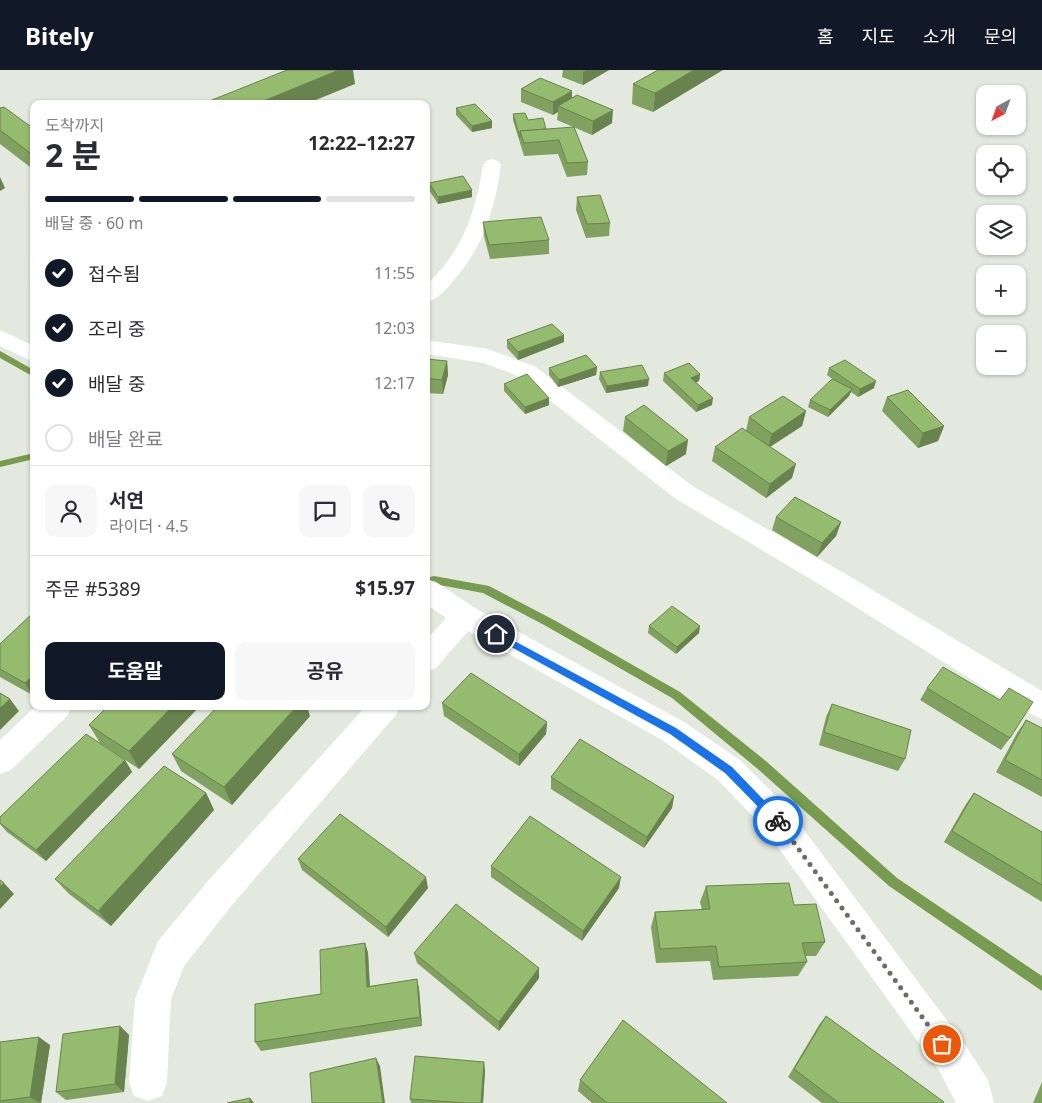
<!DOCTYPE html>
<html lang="ko">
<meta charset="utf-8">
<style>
:root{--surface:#fff;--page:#f7f7f7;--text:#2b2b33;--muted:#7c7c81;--line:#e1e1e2;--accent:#111827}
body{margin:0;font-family:"Noto Sans","Noto Sans KR",sans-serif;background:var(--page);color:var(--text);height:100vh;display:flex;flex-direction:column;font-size:19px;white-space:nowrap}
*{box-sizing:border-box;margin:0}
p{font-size:16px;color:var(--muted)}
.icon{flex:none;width:28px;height:28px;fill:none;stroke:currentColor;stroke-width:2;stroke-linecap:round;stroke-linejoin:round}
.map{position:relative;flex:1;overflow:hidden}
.panel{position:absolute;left:30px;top:30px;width:400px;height:610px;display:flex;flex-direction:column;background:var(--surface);border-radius:10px;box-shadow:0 1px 4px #0004}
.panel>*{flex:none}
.needle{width:32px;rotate:221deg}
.tools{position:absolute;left:976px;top:15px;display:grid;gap:10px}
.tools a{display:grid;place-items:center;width:50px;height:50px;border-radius:10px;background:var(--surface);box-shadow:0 1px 4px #0004;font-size:25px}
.pin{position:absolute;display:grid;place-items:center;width:42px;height:42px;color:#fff;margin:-21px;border:2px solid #fff;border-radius:50%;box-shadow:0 1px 5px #0007}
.courier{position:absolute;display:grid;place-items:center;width:50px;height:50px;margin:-25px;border:4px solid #1a73e8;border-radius:50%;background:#fff;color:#222;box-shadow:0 1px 6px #0007}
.summary em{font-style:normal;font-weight:700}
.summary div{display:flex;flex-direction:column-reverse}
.summary{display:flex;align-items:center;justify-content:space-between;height:85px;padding:0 15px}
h1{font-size:32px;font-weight:700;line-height:38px}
.bar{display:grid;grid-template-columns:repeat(4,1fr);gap:8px 5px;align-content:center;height:60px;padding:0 15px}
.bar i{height:6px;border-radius:4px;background:var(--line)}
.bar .on{background:var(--accent)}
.bar p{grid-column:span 4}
.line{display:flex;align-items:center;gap:12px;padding:0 15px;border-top:1px solid var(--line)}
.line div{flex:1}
.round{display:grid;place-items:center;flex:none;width:52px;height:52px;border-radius:10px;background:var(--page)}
ol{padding:0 15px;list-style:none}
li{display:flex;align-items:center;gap:15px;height:55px}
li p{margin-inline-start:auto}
li .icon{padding:5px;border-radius:50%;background:var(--accent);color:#fff;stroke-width:4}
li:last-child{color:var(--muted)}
li i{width:28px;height:28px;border:2px solid var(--line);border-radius:50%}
.cta{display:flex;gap:10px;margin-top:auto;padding:10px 15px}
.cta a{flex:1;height:58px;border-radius:10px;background:var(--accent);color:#fff;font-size:20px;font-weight:700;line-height:58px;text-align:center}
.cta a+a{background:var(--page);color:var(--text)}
header{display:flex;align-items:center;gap:30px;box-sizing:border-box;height:70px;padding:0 25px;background:var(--accent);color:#fff}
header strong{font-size:24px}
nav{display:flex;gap:28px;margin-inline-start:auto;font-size:18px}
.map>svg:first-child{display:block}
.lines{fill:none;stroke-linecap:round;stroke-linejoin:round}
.stream{fill:#779c4f;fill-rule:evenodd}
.minor{fill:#fff;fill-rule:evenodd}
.wall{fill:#80a15f}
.shaded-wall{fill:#68834d}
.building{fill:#95bb6e;stroke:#68834d}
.route{fill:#1a73e8}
.done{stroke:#696e67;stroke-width:5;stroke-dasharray:0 9}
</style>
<header>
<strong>Bitely</strong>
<nav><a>홈</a><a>지도</a><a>소개</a><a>문의</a></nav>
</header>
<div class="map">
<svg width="1042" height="1033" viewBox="0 0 1042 1033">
<rect width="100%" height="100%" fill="#e3e9de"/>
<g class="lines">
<!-- stream -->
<g class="stream">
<polygon points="0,281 34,300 34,307 0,288"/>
<polygon points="34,383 34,389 0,397 0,391"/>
<polygon points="434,506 489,516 554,550 680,622 767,692 897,808 1042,906 1042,921 889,816 759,700 672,628 546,556 483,523 434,514 426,516 426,508"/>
</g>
<!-- minor -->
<g class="minor">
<path d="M492 89 498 91 501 95C495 139 483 178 453 211 446 220 437 230 426 232V215C462 183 476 141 483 95L486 91Z"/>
<polygon points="0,260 34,276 34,292 0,276"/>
<polygon points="426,270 488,279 536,297 694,417 844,503 1042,621 1042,649 1012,635 824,517 676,429 520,307 484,293 426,284"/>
<polygon points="426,509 436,512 475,538 684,652 740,690 786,736 966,976 988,1010 994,1033 956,1033 940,1002 764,758 718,710 662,670 468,561 436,598 426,602 426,570 446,548 426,534"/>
<polygon points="36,636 72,636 68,645 11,700 0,704 0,670"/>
<polygon points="366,636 400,636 396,645 232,835 184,896 171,929 167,1012 162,1026 148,1031 134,1026 129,1012 135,929 158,871 208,811"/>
</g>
</g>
<!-- wall -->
<g class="wall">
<polygon points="563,0 609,0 583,15 562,7"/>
<polygon points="658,0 653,42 632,34 633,14"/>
<polygon points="521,19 572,28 612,53 592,65 557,50 558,42 553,45 521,32"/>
<polygon points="0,38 34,59 34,100 0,74"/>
<polygon points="456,38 492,51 492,58 472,62 456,45"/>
<polygon points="513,44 528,50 546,59 588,92 587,105 567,107 558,84 524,86 513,50"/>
<polygon points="429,113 472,127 438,134 429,120"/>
<polygon points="577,127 610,153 609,166 586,168 576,140"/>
<polygon points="483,152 549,170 549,184 490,189 484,166"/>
<polygon points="507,270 564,272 518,290 507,278"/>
<polygon points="426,289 447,291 448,305 443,324 426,323"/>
<polygon points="597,297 596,305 558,317 549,305 549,298"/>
<polygon points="829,298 874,318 858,327 851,322 849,326 828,347 808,337 810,330 835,311 827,305"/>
<polygon points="600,302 648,316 606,323 599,309"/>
<polygon points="664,303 700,304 699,311 696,312 712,335 696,342 663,311"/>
<polygon points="504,314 549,335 525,344 504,321"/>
<polygon points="887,327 944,356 938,371 918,378 882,341"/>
<polygon points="806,341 802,356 770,377 792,408 766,428 712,391 715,377 746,361 749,347"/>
<polygon points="625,347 686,384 666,396 623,361"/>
<polygon points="776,447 841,452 836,466 817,487 772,460"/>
<polygon points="34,542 34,626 0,607 0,574"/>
<polygon points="649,556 699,563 676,584 648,563"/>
<polygon points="927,618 1010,668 1001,680 920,630"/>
<polygon points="442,633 547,652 546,664 519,696 444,646"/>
<polygon points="832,634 905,689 898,701 819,675 826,647"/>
<polygon points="106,636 200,636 139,699 100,673 89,655 107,637"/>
<polygon points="310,646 232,735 181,701 172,684"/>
<polygon points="1026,650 1042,658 1042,727 996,702 1017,663"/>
<polygon points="125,690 132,702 46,791 7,762 0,754 0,747"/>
<polygon points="551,707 674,726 672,738 644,778 551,719"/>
<polygon points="206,723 214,740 111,856 69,824 55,809"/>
<polygon points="974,723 1042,762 1042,832 944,772 966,734"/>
<polygon points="298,789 428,818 388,867 302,800"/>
<polygon points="491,796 619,818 582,871 491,807"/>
<polygon points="706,816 794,835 825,872 816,886 805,886 807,892 798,906 713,910 710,891 656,893 651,857 655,842 702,840 700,832"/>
<polygon points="365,873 368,883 370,916 417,909 419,919 422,956 261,981 255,972 321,924"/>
<polygon points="414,883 539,898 539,908 499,961 417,893"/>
<polygon points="826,946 943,1033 822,1033 788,1007 819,955"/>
<polygon points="120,956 129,965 124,1022 66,1030 56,1022"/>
<polygon points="0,972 50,975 41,1033 0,1033"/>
<polygon points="485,1000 483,1033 411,1033 410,1029"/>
<polygon points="580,1010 727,1033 592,1033 578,1021"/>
<polygon points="1042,1012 1042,1033 1033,1033"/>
</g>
<!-- shaded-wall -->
<g class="shaded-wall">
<polygon points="339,0 353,0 355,14 306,34 256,34"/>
<polygon points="586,0 609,0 583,15 583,2"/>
<polygon points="694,0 723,0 653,42 655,23"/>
<polygon points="572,21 572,34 558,36 558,42 553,45 553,32"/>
<polygon points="613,40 612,53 592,65 593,51"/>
<polygon points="492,51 492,58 472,62 472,56"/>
<polygon points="0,107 5,118 0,121"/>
<polygon points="472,120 472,127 438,134 438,127"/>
<polygon points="564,265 564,272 518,290 518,282"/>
<polygon points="447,291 448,305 443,324 442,310"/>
<polygon points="597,297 596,305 558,317 559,310"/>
<polygon points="700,304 699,311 690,315 691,308"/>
<polygon points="649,309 648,316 606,323 607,316"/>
<polygon points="876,311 874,318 858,327 860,319"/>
<polygon points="852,319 849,326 828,347 830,340"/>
<polygon points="549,328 549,335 525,344 525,337"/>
<polygon points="713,328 712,335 696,342 698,335"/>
<polygon points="806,341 802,356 768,378 772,364"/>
<polygon points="944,356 938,371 918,378 923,363"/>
<polygon points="688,370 686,384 666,396 668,381"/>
<polygon points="796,394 792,408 766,428 770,414"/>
<polygon points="841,452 836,466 817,487 822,473"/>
<polygon points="700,556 699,563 676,584 677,577"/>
<polygon points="34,605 34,626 25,613"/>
<polygon points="10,629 19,641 0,660 0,638"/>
<polygon points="173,636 200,636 139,699 129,681"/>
<polygon points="297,636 307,636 310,646 232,735 224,717"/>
<polygon points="547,652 546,664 519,696 519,684"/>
<polygon points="125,690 132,702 46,791 36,780"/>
<polygon points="206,723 214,740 111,856 98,841"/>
<polygon points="674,726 672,738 644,778 647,767"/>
<polygon points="426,807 428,818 388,867 386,857"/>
<polygon points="621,807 619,818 582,871 583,861"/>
<polygon points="4,813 14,824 0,839 0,817"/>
<polygon points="365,873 368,883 370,926 367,917"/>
<polygon points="539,898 539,908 499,961 499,952"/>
<polygon points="417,909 419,919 422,956 420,947"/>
<polygon points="120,956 129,965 124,1022 115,1014"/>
<polygon points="39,967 50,975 41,1033 40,1033 30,1027"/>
<polygon points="376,988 380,996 385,1033 383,1033"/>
<polygon points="484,992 485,1000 483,1033 481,1033"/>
<polygon points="250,1028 254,1033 250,1033"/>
</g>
<!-- building -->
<g class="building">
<polygon points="287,0 339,0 256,34 202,34"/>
<polygon points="658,0 694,0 655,23 633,14"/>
<polygon points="540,8 572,21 553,32 521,19"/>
<polygon points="577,25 613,40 593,51 558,36"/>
<polygon points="475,34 492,51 472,56 456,38"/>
<polygon points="4,37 34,59 34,86 0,60 0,38"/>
<polygon points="525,43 528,50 543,48 546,59 520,61 520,68 513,44"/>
<polygon points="574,57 588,92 567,93 559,70 524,73 520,61"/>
<polygon points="463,106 472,120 438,127 429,113"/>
<polygon points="600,125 610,153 587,154 577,127"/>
<polygon points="541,147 549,170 489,175 483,152"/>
<polygon points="552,254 564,265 518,282 507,270"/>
<polygon points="586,285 597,297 559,310 549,298"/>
<polygon points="426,289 447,291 442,310 426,308"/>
<polygon points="845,290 876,311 860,319 829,298"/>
<polygon points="689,293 700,304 691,308 713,328 698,335 664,303"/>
<polygon points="642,295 649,309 607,316 600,302"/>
<polygon points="527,304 549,328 525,337 504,314"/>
<polygon points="832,309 852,319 830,340 810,330"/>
<polygon points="908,320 944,356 923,363 887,327"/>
<polygon points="783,326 806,341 772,364 749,347"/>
<polygon points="644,335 688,370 668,381 625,347"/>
<polygon points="742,358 796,394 770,414 715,377"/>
<polygon points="795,427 841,452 822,473 776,447"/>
<polygon points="672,536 700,556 677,577 649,556"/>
<polygon points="34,542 34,605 25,613 0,599 0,574"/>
<polygon points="943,597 1000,630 1009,618 1033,632 1010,668 927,618"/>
<polygon points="471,603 547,652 519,684 442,633"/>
<polygon points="0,623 10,629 0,638"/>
<polygon points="832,634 911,660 905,689 824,662"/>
<polygon points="108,636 173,636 129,681 89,655"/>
<polygon points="218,636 297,636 224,717 172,684"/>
<polygon points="1026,650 1042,658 1042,710 1005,690"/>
<polygon points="86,664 125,690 36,780 0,753 0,747"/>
<polygon points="580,669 674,726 647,767 551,707"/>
<polygon points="164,696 206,723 98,841 55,809"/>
<polygon points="974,723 1042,762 1042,815 952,761"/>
<polygon points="340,744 426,807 386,857 298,789"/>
<polygon points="530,746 621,807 583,861 491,796"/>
<polygon points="0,810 4,813 0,817"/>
<polygon points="789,813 794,835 816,834 825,872 802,873 807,892 719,897 716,876 660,879 655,842 710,839 706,816"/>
<polygon points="456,834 539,898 499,952 414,883"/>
<polygon points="365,873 367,917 417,909 420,947 255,972 255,934 321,924 320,880"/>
<polygon points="826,946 944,1032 943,1033 839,1033 794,999"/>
<polygon points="623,950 727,1033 607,1033 580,1010"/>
<polygon points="120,956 115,1014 56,1022 63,964"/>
<polygon points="39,967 30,1027 0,1031 0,972"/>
<polygon points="415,986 484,992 481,1033 466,1033 410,1029"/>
<polygon points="376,988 383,1033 312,1033 310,1003"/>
<polygon points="250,1028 250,1033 227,1033"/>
</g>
<!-- route -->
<polygon class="route" points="496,561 676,658 732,697 781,748 781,754 775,754 725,703 670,664 493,567 492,564"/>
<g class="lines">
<!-- done -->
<polyline class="done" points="778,751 942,974"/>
</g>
</svg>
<div class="tools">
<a><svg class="needle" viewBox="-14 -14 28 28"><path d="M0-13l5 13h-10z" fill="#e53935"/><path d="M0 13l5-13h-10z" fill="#7c7c81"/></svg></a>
<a><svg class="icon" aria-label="locate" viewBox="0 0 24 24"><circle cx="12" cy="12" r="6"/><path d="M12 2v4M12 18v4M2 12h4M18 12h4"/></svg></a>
<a><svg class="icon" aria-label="layers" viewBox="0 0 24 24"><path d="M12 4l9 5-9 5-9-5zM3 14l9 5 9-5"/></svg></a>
<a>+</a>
<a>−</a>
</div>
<div class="pin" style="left:942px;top:974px;background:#ea580c"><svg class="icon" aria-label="bag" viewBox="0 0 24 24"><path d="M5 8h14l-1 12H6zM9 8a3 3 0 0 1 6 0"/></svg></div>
<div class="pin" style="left:496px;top:564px;background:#1f2937"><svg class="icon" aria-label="home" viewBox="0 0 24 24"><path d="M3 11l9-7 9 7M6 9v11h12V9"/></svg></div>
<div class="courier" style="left:778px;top:751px"><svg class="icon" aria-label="bike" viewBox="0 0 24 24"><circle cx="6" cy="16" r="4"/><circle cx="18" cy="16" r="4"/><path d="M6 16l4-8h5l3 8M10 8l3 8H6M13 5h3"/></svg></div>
<section class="panel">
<div class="summary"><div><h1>2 분</h1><p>도착까지</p></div><em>12:22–12:27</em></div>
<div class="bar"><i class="on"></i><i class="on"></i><i class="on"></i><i></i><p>배달 중 · 60 m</p></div>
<ol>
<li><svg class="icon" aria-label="check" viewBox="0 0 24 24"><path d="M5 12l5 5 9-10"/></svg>접수됨<p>11:55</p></li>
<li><svg class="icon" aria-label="check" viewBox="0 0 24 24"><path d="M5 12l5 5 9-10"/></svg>조리 중<p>12:03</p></li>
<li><svg class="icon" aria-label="check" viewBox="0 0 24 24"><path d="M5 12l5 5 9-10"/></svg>배달 중<p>12:17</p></li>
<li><i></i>배달 완료</li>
</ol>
<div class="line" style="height:90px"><a class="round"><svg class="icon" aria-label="person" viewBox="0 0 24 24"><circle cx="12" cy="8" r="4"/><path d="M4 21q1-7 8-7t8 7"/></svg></a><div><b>서연</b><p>라이더 · 4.5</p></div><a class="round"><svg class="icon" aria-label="chat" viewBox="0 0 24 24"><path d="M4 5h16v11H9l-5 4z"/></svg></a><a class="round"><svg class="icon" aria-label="phone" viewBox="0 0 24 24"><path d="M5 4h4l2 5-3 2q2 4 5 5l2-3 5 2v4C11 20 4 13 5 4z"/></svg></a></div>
<div class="line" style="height:65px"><div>주문 #5389</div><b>$15.97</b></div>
<div class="cta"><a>도움말</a><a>공유</a></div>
</section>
</div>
